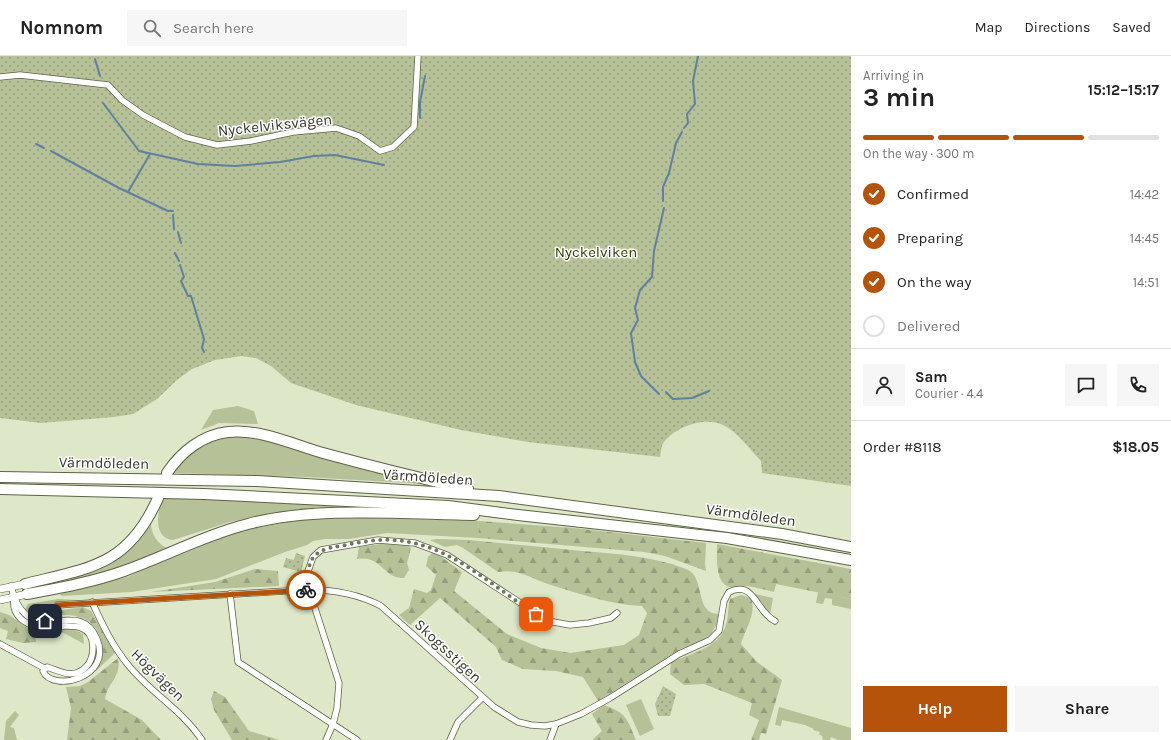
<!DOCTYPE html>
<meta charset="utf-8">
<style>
:root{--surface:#fff;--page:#f6f6f6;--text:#222;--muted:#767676;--line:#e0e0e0;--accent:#b45309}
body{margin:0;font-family:Karla,sans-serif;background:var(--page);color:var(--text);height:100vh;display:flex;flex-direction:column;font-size:15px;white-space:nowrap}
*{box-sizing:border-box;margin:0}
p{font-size:13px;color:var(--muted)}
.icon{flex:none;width:22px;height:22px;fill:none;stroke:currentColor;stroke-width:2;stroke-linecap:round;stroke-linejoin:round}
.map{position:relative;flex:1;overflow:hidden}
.drawer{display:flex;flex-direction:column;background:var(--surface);width:320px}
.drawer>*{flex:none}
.pin{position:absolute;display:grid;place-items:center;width:34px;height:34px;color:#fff;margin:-17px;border-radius:8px;box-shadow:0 2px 6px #0006}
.courier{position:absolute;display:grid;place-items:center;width:40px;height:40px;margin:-20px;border:3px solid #b45309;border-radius:50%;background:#fff;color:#222;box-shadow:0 1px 5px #0007}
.summary em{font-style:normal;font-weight:700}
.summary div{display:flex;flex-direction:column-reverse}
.summary{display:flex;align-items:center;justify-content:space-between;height:68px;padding:0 12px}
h1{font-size:26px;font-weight:700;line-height:30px}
.bar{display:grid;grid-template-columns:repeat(4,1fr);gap:6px 4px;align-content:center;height:48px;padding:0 12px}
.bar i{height:5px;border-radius:3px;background:var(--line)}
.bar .on{background:var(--accent)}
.bar p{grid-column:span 4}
.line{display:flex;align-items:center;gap:10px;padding:0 12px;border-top:1px solid var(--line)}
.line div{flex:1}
.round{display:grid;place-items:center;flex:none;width:42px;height:42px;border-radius:0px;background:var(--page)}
ol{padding:0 12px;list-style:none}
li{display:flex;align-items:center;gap:12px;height:44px}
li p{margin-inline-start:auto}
li .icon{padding:4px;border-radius:50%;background:var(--accent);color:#fff;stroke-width:4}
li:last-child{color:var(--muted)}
li i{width:22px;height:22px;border:2px solid var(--line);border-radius:50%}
.cta{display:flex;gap:8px;margin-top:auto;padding:8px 12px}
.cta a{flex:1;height:46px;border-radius:0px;background:var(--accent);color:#fff;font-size:16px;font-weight:700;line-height:46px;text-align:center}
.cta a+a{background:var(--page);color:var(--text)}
header{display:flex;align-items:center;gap:24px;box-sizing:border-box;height:56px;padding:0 20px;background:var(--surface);border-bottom:1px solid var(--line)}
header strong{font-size:19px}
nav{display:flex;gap:22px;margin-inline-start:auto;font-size:14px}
.search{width:280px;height:36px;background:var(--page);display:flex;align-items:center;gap:10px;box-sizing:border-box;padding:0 14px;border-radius:0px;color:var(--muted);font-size:15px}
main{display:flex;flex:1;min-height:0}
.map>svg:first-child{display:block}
.grass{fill:#b6c198}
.forest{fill:url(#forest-firs)}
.park{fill:url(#park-dots)}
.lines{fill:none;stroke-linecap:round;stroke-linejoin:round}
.stream{stroke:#61809e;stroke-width:2}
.street-casing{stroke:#5c6347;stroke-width:7}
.secondary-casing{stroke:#5c6347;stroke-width:8}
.highway-casing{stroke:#5c6347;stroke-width:12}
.street{stroke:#fff;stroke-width:5.5}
.secondary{stroke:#fff;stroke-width:7}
.highway{stroke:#fff;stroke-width:10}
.done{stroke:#707562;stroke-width:4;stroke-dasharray:0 7.2}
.route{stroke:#b45309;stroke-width:5}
.labels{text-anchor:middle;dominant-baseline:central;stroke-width:3;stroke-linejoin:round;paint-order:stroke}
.street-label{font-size:15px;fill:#34372b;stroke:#fff}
.park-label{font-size:15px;fill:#323c0c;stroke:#fff}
</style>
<header>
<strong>Nomnom</strong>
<div class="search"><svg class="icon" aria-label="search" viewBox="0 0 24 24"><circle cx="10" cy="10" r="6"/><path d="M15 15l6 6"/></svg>Search here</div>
<nav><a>Map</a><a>Directions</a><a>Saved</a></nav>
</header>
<main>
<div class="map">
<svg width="851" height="684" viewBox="0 0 851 684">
<defs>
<pattern id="forest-firs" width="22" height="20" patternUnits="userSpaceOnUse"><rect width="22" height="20" fill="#b6c198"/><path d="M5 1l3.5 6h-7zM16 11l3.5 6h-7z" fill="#959e7c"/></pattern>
<pattern id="park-dots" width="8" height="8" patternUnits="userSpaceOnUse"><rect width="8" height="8" fill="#b6c198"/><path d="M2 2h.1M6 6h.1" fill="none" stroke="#959e7c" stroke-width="1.8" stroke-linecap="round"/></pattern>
</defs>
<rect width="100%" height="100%" fill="#dee7c7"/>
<!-- grass -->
<g class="grass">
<polygon points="238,350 254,355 258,368 219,367 201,374 213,354"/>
<path d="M235 380 267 385 335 405 424 428 306 421 173 417C190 396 208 383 235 380Z"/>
<path d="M162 442 262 444 399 454H298L271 457 230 466 173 484C152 481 158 456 162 442Z"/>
<polygon points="360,462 479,465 478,482 387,477 349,483 325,483 313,485 307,489 285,496 216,523 131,536 62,540 59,537 90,531 127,521 236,476 297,464"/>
<path d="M151 467C151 478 157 488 169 493L110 516 61 527C105 510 121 507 151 467Z"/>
<polygon points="437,483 469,484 463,492 457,489 445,491 430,484"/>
<polygon points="818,536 851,543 851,553 832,549 832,543 825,542 823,548 816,547"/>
<polygon points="755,538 773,542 770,559 762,552"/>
<polygon points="58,543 79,544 55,546 49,550 42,560 32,558 25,553 28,548"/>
<polygon points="641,643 654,673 640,680 626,649"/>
<polygon points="779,651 851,672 851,684 838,684 831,681 830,684 823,684 822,680 819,678 820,676 813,674 814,673 805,669 782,664 781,670 775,669"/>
<polygon points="15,655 19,659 10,671 14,672 17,684 4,684 6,665"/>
</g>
<!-- forest -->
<g class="forest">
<polygon points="479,465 574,472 706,487 705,508 706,515 665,500 644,496 478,482"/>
<path d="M469 484C507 488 544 491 582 495 617 498 653 500 686 513 707 521 693 558 719 558L717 567 712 577 703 585 680 593 598 645 583 621 556 615 523 613 502 604 496 591 440 542 410 569 399 559 409 552 414 533 427 537 431 534 436 519 426 510 428 501 432 497H436L462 516 454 535 507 578 541 592 570 597 624 589 639 579 647 557 642 550C611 549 581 538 551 529 532 523 519 512 498 516L463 492Z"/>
<path d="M389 487 408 489 411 492 407 507 409 514 404 522C383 523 382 499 357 503L359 491Z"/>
<path d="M717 488 851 513V543L776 528 774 536C765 534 755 531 746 530 740 530 732 533 727 530 715 524 717 500 717 488Z"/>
<polygon points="255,513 278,515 279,530 151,536 215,526"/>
<path d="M741 539 751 542C757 558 745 573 741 588L757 606 782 624 766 678 761 677 759 684H751L759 664 749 659 752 647 704 628 684 629 670 618 671 606C688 599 716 592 724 574 729 565 727 553 730 543Z"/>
<path d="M83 551 91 555 115 597 96 615C108 596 103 568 79 561 73 559 67 559 61 559L60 556 62 554Z"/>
<polygon points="0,556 9,559 35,577 36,586 23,587 6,583 8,575 0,572"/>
<polygon points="66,572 71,572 83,578 84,588 60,575"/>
<path d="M118 602C122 621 107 627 105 643L142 664 161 684H67L71 652 66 631 80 630 88 626Z"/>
<polygon points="214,635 225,641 249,675 280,684 232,684 214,654 211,643"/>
<path d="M604 649C627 657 627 663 636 684H592L602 675 592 658Z"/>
</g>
<!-- park -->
<g class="park">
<path d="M0 0H851V430L762 417 761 405C750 394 738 376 723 369 704 360 676 371 664 386 661 390 661 396 660 401L528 386 461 374 356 349 291 327 271 310 256 302 241 300 215 304 192 313 178 323 157 343 133 358 114 361 41 367 0 362Z"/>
<polygon points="296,497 305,500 301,516 283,511 286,502 294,504"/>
<polygon points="663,630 676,638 670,660 658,660 655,648"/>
</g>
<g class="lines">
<!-- stream -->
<g class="stream">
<polyline points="95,3 100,20"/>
<polyline points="103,47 139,95 198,108 235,110 280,106 314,100 335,99 384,109"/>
<polyline points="420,62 420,46 425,20"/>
<polyline points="684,72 688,67 687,58 695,48 693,25 698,0"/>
<polyline points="36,88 44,92"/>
<polyline points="51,95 119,132 168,155 173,155"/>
<polyline points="128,136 150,98"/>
<polyline points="663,145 663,131 669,117 676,87 682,76"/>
<polyline points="173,159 174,173"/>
<polyline points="178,176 181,187"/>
<polyline points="175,197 179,205"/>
<polyline points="180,209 184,221 181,225 188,240 191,240 204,283 202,292 204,296"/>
<polyline points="666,336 673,343 692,342 709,335"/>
<polyline points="659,338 641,320 635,306 631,277 638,264 635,252 640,234 652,221 654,195 664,152"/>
</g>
<defs>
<g id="street">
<polyline points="0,21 20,19 108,29 122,44 143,59 185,81 217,89 251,85 293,76 336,72 359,80 380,95 393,91 414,71 418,0"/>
<path d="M11 530C28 599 78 537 97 583 113 622 52 637 43 615L47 611C60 615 73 624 86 611 91 606 93 598 93 591 92 558 53 575 34 570 30 569 25 566 21 563 14 556 13 550 14 541"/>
<polyline points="230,538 238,606 357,684"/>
<path d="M92 546C102 568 113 591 129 610 151 637 182 654 202 684"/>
<path d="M53 570 52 555 57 549 301 534C328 533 356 537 381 550L494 651 518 666 531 669 545 670 556 668 581 658 610 642 679 598 710 584 719 575 724 545 729 536C755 524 755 555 775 565"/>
<polyline points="0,588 44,612"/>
<polyline points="326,684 333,668 337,652 339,627 313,546 307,518 313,501 321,494 378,484 415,487 447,499 548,565 570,569 589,567 611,562 617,557"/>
<polyline points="450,684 458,666 482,642"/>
<polyline points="550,684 556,668"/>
</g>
<g id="secondary">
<polyline points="0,533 25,528"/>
<polyline points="0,544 27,538"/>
</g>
<g id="highway">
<path d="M167 417C181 396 202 379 228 376 257 372 295 389 323 397 371 410 419 422 468 433"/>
<polyline points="0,421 257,425 499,440 782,478 851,491"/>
<polyline points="0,433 204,438 448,450 518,459 727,482 851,504"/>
<path d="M25 528C90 512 128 510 158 442"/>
<path d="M27 538C60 532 93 526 124 515 166 500 205 479 248 468 315 450 405 458 474 459"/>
</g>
</defs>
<!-- street casing -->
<use href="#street" class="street-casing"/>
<!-- secondary casing -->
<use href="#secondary" class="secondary-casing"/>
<!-- highway casing -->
<use href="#highway" class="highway-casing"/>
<!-- street -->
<use href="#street" class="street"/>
<!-- secondary -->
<use href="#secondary" class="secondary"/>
<!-- highway -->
<use href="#highway" class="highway"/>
</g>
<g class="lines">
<!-- done -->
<path class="done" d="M306 534H310C305 506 311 494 340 490 357 487 374 483 392 484 448 486 491 530 536 558"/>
<!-- route -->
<polyline class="route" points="45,565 52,565 52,555 57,549 306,534"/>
</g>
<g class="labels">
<!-- street labels -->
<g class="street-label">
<text transform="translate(275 69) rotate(-6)">Nyckelviksvägen</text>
<text transform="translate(104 407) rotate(1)">Värmdöleden</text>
<text transform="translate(428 421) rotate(4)">Värmdöleden</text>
<text transform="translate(751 459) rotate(8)">Värmdöleden</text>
<text transform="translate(448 595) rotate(43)">Skogsstigen</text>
<text transform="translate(158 619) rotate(44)">Högvägen</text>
</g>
<!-- park labels -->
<g class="park-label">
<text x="596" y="196">Nyckelviken</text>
</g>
</g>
</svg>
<div class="pin" style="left:536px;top:558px;background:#ea580c"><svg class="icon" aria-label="bag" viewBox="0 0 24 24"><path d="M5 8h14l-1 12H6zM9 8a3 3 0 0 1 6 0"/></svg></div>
<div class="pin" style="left:45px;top:565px;background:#1f2937"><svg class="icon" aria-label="home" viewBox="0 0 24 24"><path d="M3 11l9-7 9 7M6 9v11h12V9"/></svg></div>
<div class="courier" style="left:306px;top:534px"><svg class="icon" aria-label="bike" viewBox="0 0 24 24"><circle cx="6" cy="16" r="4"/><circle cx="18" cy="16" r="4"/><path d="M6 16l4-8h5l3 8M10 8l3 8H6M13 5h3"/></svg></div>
</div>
<section class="drawer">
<div class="summary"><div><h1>3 min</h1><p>Arriving in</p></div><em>15:12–15:17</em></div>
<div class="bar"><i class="on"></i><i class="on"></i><i class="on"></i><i></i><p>On the way · 300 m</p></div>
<ol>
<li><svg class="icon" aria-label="check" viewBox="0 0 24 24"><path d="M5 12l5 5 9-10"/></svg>Confirmed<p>14:42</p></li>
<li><svg class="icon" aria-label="check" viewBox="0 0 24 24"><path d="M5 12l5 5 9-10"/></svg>Preparing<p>14:45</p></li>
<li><svg class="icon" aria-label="check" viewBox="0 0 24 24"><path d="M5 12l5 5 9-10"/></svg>On the way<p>14:51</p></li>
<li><i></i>Delivered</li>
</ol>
<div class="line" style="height:72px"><a class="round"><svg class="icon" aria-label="person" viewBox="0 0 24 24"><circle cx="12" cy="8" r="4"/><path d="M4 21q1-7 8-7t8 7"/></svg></a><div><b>Sam</b><p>Courier · 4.4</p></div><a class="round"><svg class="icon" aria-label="chat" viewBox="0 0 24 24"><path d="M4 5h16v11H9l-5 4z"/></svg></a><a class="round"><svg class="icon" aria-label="phone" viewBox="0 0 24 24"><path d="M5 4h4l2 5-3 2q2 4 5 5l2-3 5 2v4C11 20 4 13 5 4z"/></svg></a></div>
<div class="line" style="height:52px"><div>Order #8118</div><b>$18.05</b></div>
<div class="cta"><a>Help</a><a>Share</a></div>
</section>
</main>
